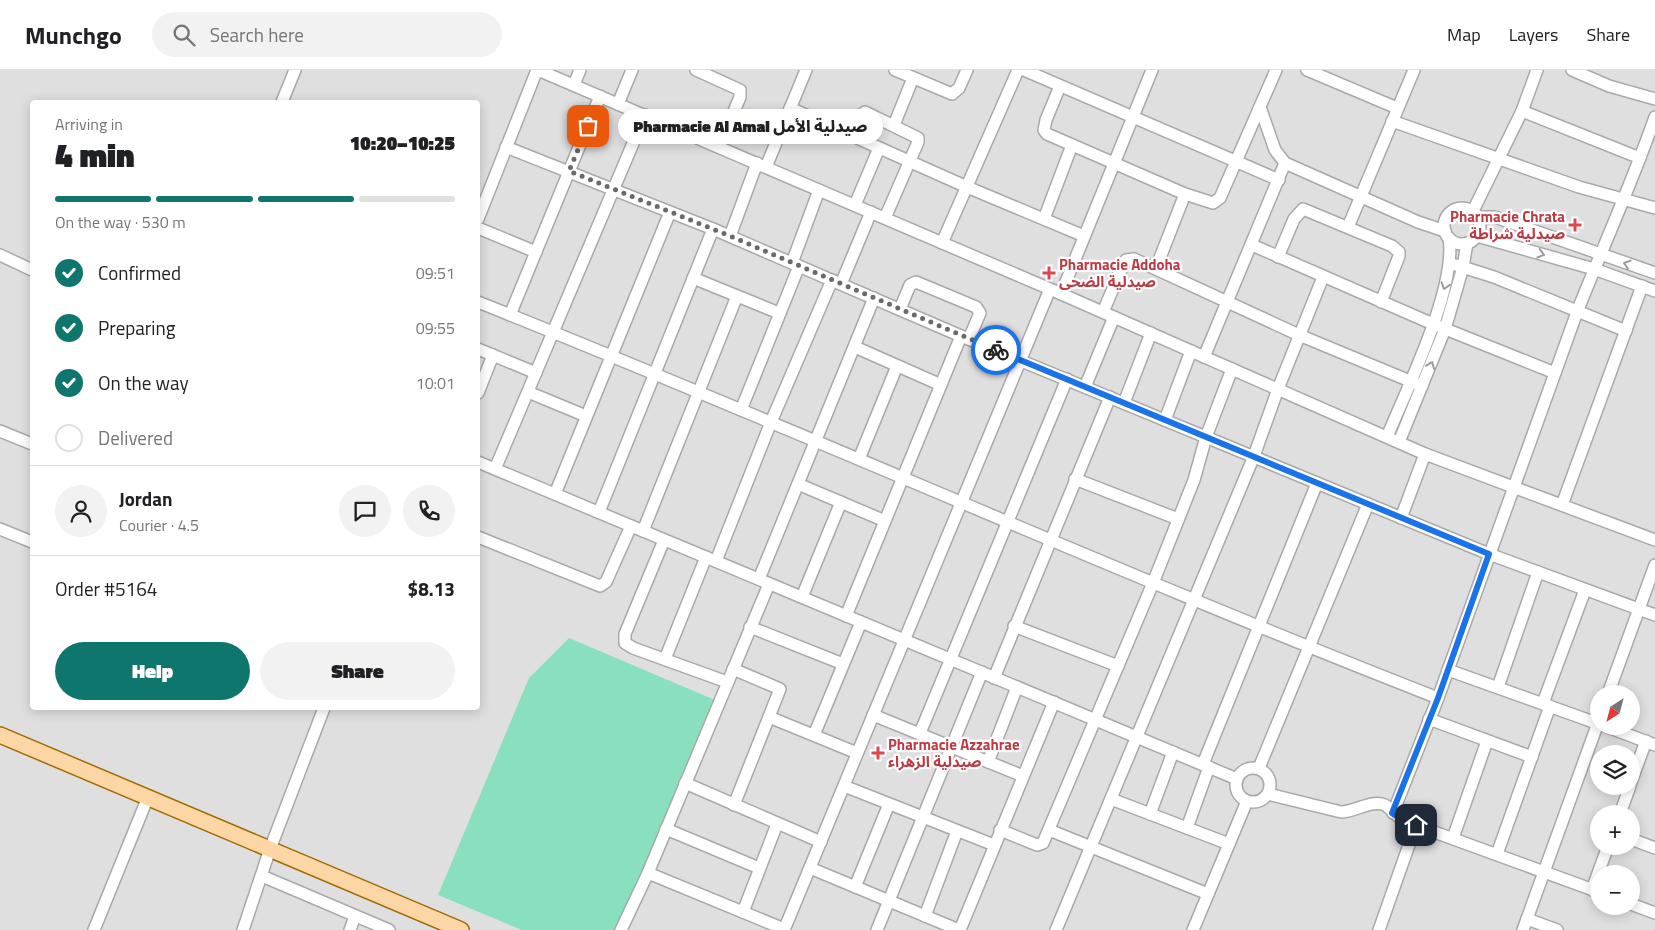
<!DOCTYPE html>
<meta charset="utf-8">
<style>
:root{--surface:#fff;--page:#f2f2f2;--text:#202124;--muted:#757577;--line:#e0e0e0;--accent:#0f766e}
body{margin:0;font-family:"Titillium Web","Noto Sans Arabic",sans-serif;background:var(--page);color:var(--text);height:100vh;display:flex;flex-direction:column;font-size:19px;white-space:nowrap}
*{box-sizing:border-box;margin:0}
p{font-size:16px;color:var(--muted)}
.icon{flex:none;width:28px;height:28px;fill:none;stroke:currentColor;stroke-width:2;stroke-linecap:round;stroke-linejoin:round}
.map{position:relative;flex:1;overflow:hidden}
.sheet{position:absolute;left:30px;top:30px;width:450px;height:610px;display:flex;flex-direction:column;background:var(--surface);border-radius:5px;box-shadow:0 2px 12px #0003}
.sheet>*{flex:none}
.needle{width:32px;rotate:216deg}
.tools{position:absolute;left:1590px;top:615px;display:grid;gap:10px}
.tools a{display:grid;place-items:center;width:50px;height:50px;border-radius:50%;background:var(--surface);box-shadow:0 2px 12px #0003;font-size:25px}
.pin{position:absolute;display:grid;place-items:center;width:42px;height:42px;color:#fff;margin:-21px;border-radius:10px;box-shadow:0 2px 8px #0006}
.courier{position:absolute;display:grid;place-items:center;width:50px;height:50px;margin:-25px;border:4px solid #1a73e8;border-radius:50%;background:#fff;color:#222;box-shadow:0 1px 6px #0007}
.bubble{position:absolute;height:35px;border-radius:18px;background:var(--surface);box-shadow:0 2px 12px #0003;font-size:16px;font-weight:800;line-height:35px;text-align:center}
.summary em{font-style:normal;font-weight:800}
.summary div{display:flex;flex-direction:column-reverse}
.summary{display:flex;align-items:center;justify-content:space-between;height:85px;padding:0 25px}
h1{font-size:32px;font-weight:800;line-height:38px}
.bar{display:grid;grid-template-columns:repeat(4,1fr);gap:8px 5px;align-content:center;height:60px;padding:0 25px}
.bar i{height:6px;border-radius:4px;background:var(--line)}
.bar .on{background:var(--accent)}
.bar p{grid-column:span 4}
.line{display:flex;align-items:center;gap:12px;padding:0 25px;border-top:1px solid var(--line)}
.line div{flex:1}
.round{display:grid;place-items:center;flex:none;width:52px;height:52px;border-radius:26px;background:var(--page)}
ol{padding:0 25px;list-style:none}
li{display:flex;align-items:center;gap:15px;height:55px}
li p{margin-inline-start:auto}
li .icon{padding:5px;border-radius:50%;background:var(--accent);color:#fff;stroke-width:4}
li:last-child{color:var(--muted)}
li i{width:28px;height:28px;border:2px solid var(--line);border-radius:50%}
.primary-button{display:flex;gap:10px;margin-top:auto;padding:10px 25px}
.primary-button a{flex:1;height:58px;border-radius:30px;background:var(--accent);color:#fff;font-size:20px;font-weight:800;line-height:58px;text-align:center}
.primary-button a+a{background:var(--page);color:var(--text)}
header{display:flex;align-items:center;gap:30px;box-sizing:border-box;height:70px;padding:0 25px;background:var(--surface);border-bottom:1px solid var(--line)}
header strong{font-size:24px}
nav{display:flex;gap:28px;margin-inline-start:auto;font-size:18px}
.search{width:350px;height:45px;background:var(--page);display:flex;align-items:center;gap:12px;box-sizing:border-box;padding:0 18px;border-radius:28px;color:var(--muted);font-size:19px}
.map>svg:first-child{display:block}
.residential{fill:#e0dfdf;fill-rule:evenodd}
.pitch{fill:#88e0be}
.lines{fill:none;stroke-linecap:round;stroke-linejoin:round}
.minor-casing{stroke:#a9a9a9;stroke-width:14}
.major-casing{stroke:#a06b00;stroke-width:18}
.minor{stroke:#fff;stroke-width:11}
.major{stroke:#fcd6a4;stroke-width:15}
.oneway{stroke:#9c9c9c}
.done{stroke:#6b6a68;stroke-width:5;stroke-dasharray:0 9}
.route{stroke:#1a73e8;stroke-width:6}
.health-dot{fill:#e0444e;stroke:#fff;stroke-width:2}
.labels{text-anchor:middle;dominant-baseline:central;stroke-width:4.5;stroke-linejoin:round;paint-order:stroke}
.health-label{font-size:15px;font-weight:bold;fill:#be3a42;stroke:#fff;text-anchor:start}
</style>
<header>
<strong>Munchgo</strong>
<div class="search"><svg class="icon" aria-label="search" viewBox="0 0 24 24"><circle cx="10" cy="10" r="6"/><path d="M15 15l6 6"/></svg>Search here</div>
<nav><a>Map</a><a>Layers</a><a>Share</a></nav>
</header>
<div class="map">
<svg width="1655" height="860" viewBox="0 0 1655 860">
<rect width="100%" height="100%" fill="#f2efe9"/>
<!-- residential -->
<path class="residential" d="M0 0H1655V860H0ZM32 32H478V638H32ZM1599 624H1631V656H1599ZM1599 684H1631V716H1599ZM1599 744H1631V776H1599ZM1599 804H1631V836H1599Z"/>
<!-- pitch -->
<polygon class="pitch" points="569,568 715,630 618,860 522,860 438,825 529,608"/>
<g class="lines">
<defs>
<g id="minor">
<polyline points="538,0 1050,219 1425,384 1655,470"/>
<polyline points="696,0 740,20 740,27 719,77"/>
<polyline points="895,0 952,24 959,18 967,0"/>
<polyline points="1024,0 1279,110"/>
<polyline points="1307,0 1397,38"/>
<polyline points="1572,0 1609,16 1655,29"/>
<polyline points="574,15 580,0"/>
<polyline points="1060,16 1046,50 1044,60 1047,64 1185,124 1213,133 1220,128 1276,0"/>
<polyline points="282,32 295,0"/>
<polyline points="618,34 632,0"/>
<polyline points="1260,37 1275,80 1285,93 1418,152 1445,161"/>
<polyline points="790,38 967,117 1084,166"/>
<polyline points="1522,41 1640,88"/>
<polyline points="1392,51 1579,117 1655,138"/>
<polyline points="894,55 913,8"/>
<polyline points="852,66 861,45 865,42 918,68 918,72 885,148"/>
<polyline points="506,77 713,159 961,266 1489,484 1655,545"/>
<polyline points="766,97 806,0"/>
<polyline points="855,135 879,78"/>
<circle cx="1462" cy="156" r="18"/>
<polyline points="1473,141 1522,41 1537,0"/>
<polyline points="1478,147 1495,147 1655,203"/>
<polyline points="478,149 537,0"/>
<polyline points="1044,149 1072,75"/>
<polyline points="1348,157 1414,0"/>
<polyline points="478,158 536,182"/>
<polyline points="730,166 757,93"/>
<polyline points="1477,166 1594,199 1655,221"/>
<polyline points="942,173 1018,0"/>
<polyline points="1252,175 1433,254 1555,303"/>
<polyline points="0,185 32,200"/>
<polyline points="1278,187 1294,149 1303,139 1392,176 1399,182 1399,186 1381,232"/>
<polyline points="792,193 819,120"/>
<polyline points="1456,195 1494,207 1626,261"/>
<polyline points="1156,198 1185,124"/>
<polyline points="693,208 779,243"/>
<polyline points="841,214 871,142"/>
<polyline points="1061,224 1152,0"/>
<path d="M478 232C799 360 1115 502 1438 628"/>
<polyline points="900,239 910,215 916,212 976,237 980,243 969,269"/>
<polyline points="1103,242 1123,195 1126,190 1134,189 1299,265 1422,316"/>
<polyline points="510,245 600,26"/>
<polyline points="855,277 941,315"/>
<polyline points="478,279 536,303"/>
<polyline points="1204,287 1285,93"/>
<polyline points="1085,317 1114,247"/>
<polyline points="528,322 586,346"/>
<polyline points="478,323 493,285"/>
<polyline points="1124,333 1151,263"/>
<polyline points="741,340 799,196"/>
<polyline points="1165,350 1191,281"/>
<polyline points="0,361 32,374"/>
<path d="M1387 367C1407 318 1457 218 1449 168"/>
<polyline points="1399,372 1445,259 1463,197 1467,173"/>
<polyline points="859,389 897,296"/>
<polyline points="478,392 1237,709"/>
<polyline points="495,399 645,45"/>
<polyline points="1075,409 1178,449"/>
<polyline points="798,414 885,451"/>
<polyline points="555,424 670,142"/>
<polyline points="1562,435 1642,216"/>
<polyline points="599,442 713,159"/>
<polyline points="1401,448 1425,384"/>
<polyline points="0,459 32,472"/>
<polyline points="643,461 737,226"/>
<polyline points="478,467 600,516 606,512 631,456"/>
<polyline points="664,470 625,564 625,573 633,578 727,612"/>
<polyline points="716,491 771,352 832,210"/>
<polyline points="759,509 874,228"/>
<polyline points="802,527 841,432"/>
<polyline points="846,546 961,266"/>
<polyline points="1014,556 1118,596"/>
<polyline points="750,557 843,594"/>
<polyline points="665,589 706,487"/>
<polyline points="733,599 780,619 734,735"/>
<polyline points="1448,600 1599,654"/>
<polyline points="994,608 1110,327"/>
<polyline points="1498,617 1538,502"/>
<polyline points="1608,624 1655,495"/>
<polyline points="1543,633 1585,520"/>
<polyline points="873,645 1023,706"/>
<polyline points="769,647 857,683"/>
<polyline points="1429,649 1532,687"/>
<polyline points="1605,656 1655,675"/>
<polyline points="920,663 1067,309"/>
<polyline points="814,665 861,552"/>
<polyline points="988,692 1017,617"/>
<polyline points="1203,694 1317,413"/>
<circle cx="1253" cy="715" r="17"/>
<polyline points="1259,698 1368,434"/>
<polyline points="1631,712 1646,671"/>
<polyline points="685,713 821,772"/>
<polyline points="844,716 994,775"/>
<path d="M1268 724 1341 742C1355 742 1372 729 1385 735 1391 739 1397 746 1404 751L1599 822"/>
<polyline points="1111,729 1229,774"/>
<path d="M1393 743 1438 628 1577 242C1603 177 1632 113 1655 47"/>
<polyline points="1150,744 1173,682"/>
<polyline points="1620,744 1630,716"/>
<polyline points="1187,758 1209,697"/>
<polyline points="666,759 759,798"/>
<polyline points="1000,760 1037,775 1043,773 1153,513 1194,410 1206,367 1232,299"/>
<polyline points="1049,760 1208,824"/>
<polyline points="1453,768 1487,671"/>
<polyline points="1631,769 1655,778"/>
<polyline points="1497,784 1550,636"/>
<polyline points="810,798 959,860"/>
<polyline points="648,803 784,859"/>
<polyline points="262,806 389,860"/>
<polyline points="855,817 889,734"/>
<polyline points="1592,820 1608,776"/>
<polyline points="1631,834 1655,843"/>
<polyline points="743,842 777,754"/>
<polyline points="925,846 957,761"/>
<polyline points="1527,849 1557,860"/>
<polyline points="94,860 148,727"/>
<polyline points="243,860 270,779 324,638"/>
<polyline points="350,860 355,846"/>
<polyline points="621,860 648,803 769,514"/>
<polyline points="784,860 1050,219"/>
<polyline points="877,860 982,602"/>
<polyline points="960,860 1054,632"/>
<polyline points="1056,860 1254,386 1278,319 1323,207"/>
<polyline points="1193,860 1247,731"/>
<polyline points="1379,860 1416,755"/>
<polyline points="1523,860 1599,650"/>
</g>
<polyline id="major" points="0,665 461,860"/>
</defs>
<!-- minor casing -->
<use href="#minor" class="minor-casing"/>
<!-- major casing -->
<use href="#major" class="major-casing"/>
<!-- minor -->
<use href="#minor" class="minor"/>
<!-- major -->
<use href="#major" class="major"/>
</g>
<!-- one-way arrows -->
<defs><path id="oneway-chevron" d="M-2-3.5L2.5 0L-2 3.5" fill="none" stroke-width="1.6" stroke-linecap="round" stroke-linejoin="round" transform="scale(1.25)"/></defs>
<g class="oneway">
<use href="#oneway-chevron" transform="translate(1541 184) rotate(16)"/>
<use href="#oneway-chevron" transform="translate(1627 194) rotate(-162)"/>
<use href="#oneway-chevron" transform="translate(1445 216) rotate(107)"/>
<use href="#oneway-chevron" transform="translate(1431 295) rotate(-68)"/>
</g>
<g class="lines">
<!-- done -->
<polyline class="done" points="588,56 569,101 730,166 996,280"/>
<!-- route -->
<polyline class="route" points="996,280 1489,484 1438,628 1392,743 1404,751 1416,755"/>
</g>
<!-- markers -->
<g class="health-dot">
<path d="M1572.5 147.5h5v5h5v5h-5v5h-5v-5h-5v-5h5z"/>
<path d="M1046.5 195.5h5v5h5v5h-5v5h-5v-5h-5v-5h5z"/>
<path d="M875.5 675.5h5v5h5v5h-5v5h-5v-5h-5v-5h5z"/>
</g>
<g class="labels">
<!-- health labels -->
<g class="health-label">
<text x="1565" y="146" text-anchor="end">Pharmacie Chrata<tspan x="1565" dy="17">صيدلية شراطة</tspan></text>
<text x="1059" y="194">Pharmacie Addoha<tspan x="1059" dy="17">صيدلية الضحى</tspan></text>
<text x="888" y="674">Pharmacie Azzahrae<tspan x="888" dy="17">صيدلية الزهراء</tspan></text>
</g>
</g>
</svg>
<div class="tools">
<a><svg class="needle" viewBox="-14 -14 28 28"><path d="M0-13l5 13h-10z" fill="#e53935"/><path d="M0 13l5-13h-10z" fill="#757577"/></svg></a>
<a><svg class="icon" aria-label="layers" viewBox="0 0 24 24"><path d="M12 4l9 5-9 5-9-5zM3 14l9 5 9-5"/></svg></a>
<a>+</a>
<a>−</a>
</div>
<div class="pin" style="left:588px;top:56px;background:#ea580c"><svg class="icon" aria-label="bag" viewBox="0 0 24 24"><path d="M5 8h14l-1 12H6zM9 8a3 3 0 0 1 6 0"/></svg></div>
<div class="pin" style="left:1416px;top:755px;background:#1f2937"><svg class="icon" aria-label="home" viewBox="0 0 24 24"><path d="M3 11l9-7 9 7M6 9v11h12V9"/></svg></div>
<div class="courier" style="left:996px;top:280px"><svg class="icon" aria-label="bike" viewBox="0 0 24 24"><circle cx="6" cy="16" r="4"/><circle cx="18" cy="16" r="4"/><path d="M6 16l4-8h5l3 8M10 8l3 8H6M13 5h3"/></svg></div>
<div class="bubble" style="left:618px;top:39px;width:265px">Pharmacie Al Amal صيدلية الأمل</div>
<section class="sheet">
<div class="summary"><div><h1>4 min</h1><p>Arriving in</p></div><em>10:20–10:25</em></div>
<div class="bar"><i class="on"></i><i class="on"></i><i class="on"></i><i></i><p>On the way · 530 m</p></div>
<ol>
<li><svg class="icon" aria-label="check" viewBox="0 0 24 24"><path d="M5 12l5 5 9-10"/></svg>Confirmed<p>09:51</p></li>
<li><svg class="icon" aria-label="check" viewBox="0 0 24 24"><path d="M5 12l5 5 9-10"/></svg>Preparing<p>09:55</p></li>
<li><svg class="icon" aria-label="check" viewBox="0 0 24 24"><path d="M5 12l5 5 9-10"/></svg>On the way<p>10:01</p></li>
<li><i></i>Delivered</li>
</ol>
<div class="line" style="height:90px"><a class="round"><svg class="icon" aria-label="person" viewBox="0 0 24 24"><circle cx="12" cy="8" r="4"/><path d="M4 21q1-7 8-7t8 7"/></svg></a><div><b>Jordan</b><p>Courier · 4.5</p></div><a class="round"><svg class="icon" aria-label="chat" viewBox="0 0 24 24"><path d="M4 5h16v11H9l-5 4z"/></svg></a><a class="round"><svg class="icon" aria-label="phone" viewBox="0 0 24 24"><path d="M5 4h4l2 5-3 2q2 4 5 5l2-3 5 2v4C11 20 4 13 5 4z"/></svg></a></div>
<div class="line" style="height:65px"><div>Order #5164</div><b>$8.13</b></div>
<div class="primary-button"><a>Help</a><a>Share</a></div>
</section>
</div>
